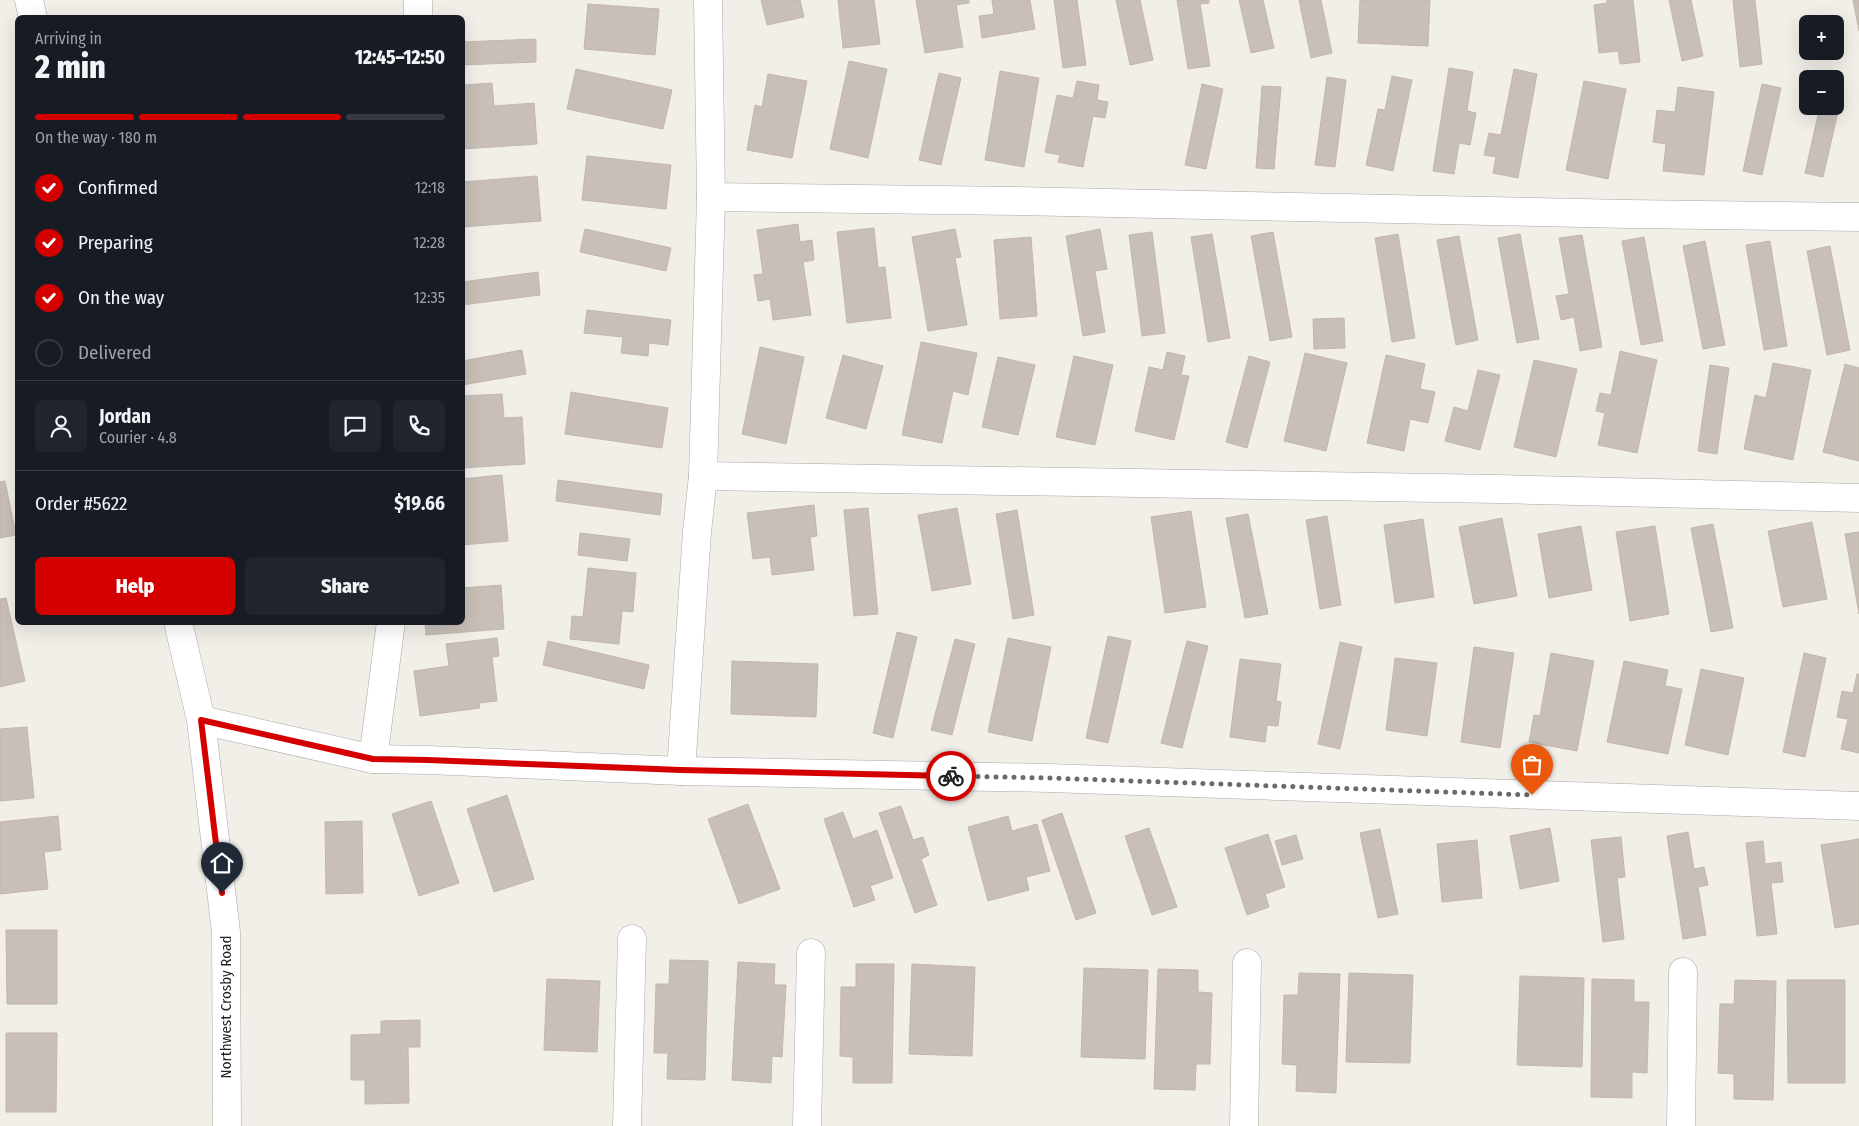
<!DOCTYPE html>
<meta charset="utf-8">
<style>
:root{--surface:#171b24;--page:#20242c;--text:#f1f3f6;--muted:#9ea1a6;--line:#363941;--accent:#d40000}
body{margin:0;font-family:"Fira Sans Condensed",sans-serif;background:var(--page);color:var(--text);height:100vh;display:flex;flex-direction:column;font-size:19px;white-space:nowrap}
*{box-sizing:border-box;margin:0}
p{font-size:16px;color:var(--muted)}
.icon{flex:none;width:28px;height:28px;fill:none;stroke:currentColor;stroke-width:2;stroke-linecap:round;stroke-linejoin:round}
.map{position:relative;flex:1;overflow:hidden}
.sheet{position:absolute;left:15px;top:15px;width:450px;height:610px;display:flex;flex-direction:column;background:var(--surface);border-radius:8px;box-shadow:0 5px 20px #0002}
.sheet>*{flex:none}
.fabs{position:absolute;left:1799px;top:15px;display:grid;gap:10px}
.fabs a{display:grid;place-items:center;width:45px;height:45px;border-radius:8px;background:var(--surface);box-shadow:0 5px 20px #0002;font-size:25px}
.pin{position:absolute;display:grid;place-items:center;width:42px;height:42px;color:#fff;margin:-51px -21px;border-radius:50% 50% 50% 0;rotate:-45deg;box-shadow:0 0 5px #0007}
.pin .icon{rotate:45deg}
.courier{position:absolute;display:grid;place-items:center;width:50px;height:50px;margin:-25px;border:4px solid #d40000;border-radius:50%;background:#fff;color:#222;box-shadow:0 1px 6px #0007}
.summary em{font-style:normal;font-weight:800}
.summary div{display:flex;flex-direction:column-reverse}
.summary{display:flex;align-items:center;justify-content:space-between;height:85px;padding:0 20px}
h1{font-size:32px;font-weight:800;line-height:38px}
.bar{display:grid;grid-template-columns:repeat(4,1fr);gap:8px 5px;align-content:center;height:60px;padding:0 20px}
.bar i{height:6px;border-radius:4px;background:var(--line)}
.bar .selected{background:var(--accent)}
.bar p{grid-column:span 4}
.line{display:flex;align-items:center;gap:12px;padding:0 20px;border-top:1px solid var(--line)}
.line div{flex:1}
.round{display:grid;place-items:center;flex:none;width:52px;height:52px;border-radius:8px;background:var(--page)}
ol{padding:0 20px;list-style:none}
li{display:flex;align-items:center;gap:15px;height:55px}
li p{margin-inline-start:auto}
li .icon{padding:5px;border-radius:50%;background:var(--accent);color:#fff;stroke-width:4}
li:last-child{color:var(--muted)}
li i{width:28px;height:28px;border:2px solid var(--line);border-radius:50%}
.action{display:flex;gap:10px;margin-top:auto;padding:10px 20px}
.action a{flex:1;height:58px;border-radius:8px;background:var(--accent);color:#fff;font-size:20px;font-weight:800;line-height:58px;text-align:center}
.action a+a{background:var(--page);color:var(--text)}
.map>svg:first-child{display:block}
.building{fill:#c7bfb8;stroke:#c4b6ab}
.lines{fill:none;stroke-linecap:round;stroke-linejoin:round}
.minor-casing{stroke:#a9a9a9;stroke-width:29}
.minor{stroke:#fff;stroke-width:28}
.done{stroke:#6b6a68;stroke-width:5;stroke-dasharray:0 9}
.route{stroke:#d40000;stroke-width:6}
.labels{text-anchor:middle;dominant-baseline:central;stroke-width:4;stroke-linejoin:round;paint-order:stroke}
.street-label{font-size:15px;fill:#222;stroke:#fff}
</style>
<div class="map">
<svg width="1859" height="1126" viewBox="0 0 1859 1126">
<rect width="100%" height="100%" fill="#f2efe9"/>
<!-- building -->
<g class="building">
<polygon points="761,0 800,0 804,17 767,25"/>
<polygon points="838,0 874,0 880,44 843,48"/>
<polygon points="916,0 969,0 969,3 956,5 963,47 925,53"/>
<polygon points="992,0 1030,0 1035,29 982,38 979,16 994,14"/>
<polygon points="1054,0 1077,0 1086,65 1063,68"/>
<polygon points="1116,0 1140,0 1153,60 1130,65"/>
<polygon points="1177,0 1209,0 1209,3 1200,4 1210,66 1188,69"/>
<polygon points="1239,0 1263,0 1274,48 1251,53"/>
<polygon points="1299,0 1321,0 1332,53 1311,58"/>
<polygon points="1360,0 1430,0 1428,46 1358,43"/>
<polygon points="1607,0 1633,0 1640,62 1620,64 1618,51 1599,53 1594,5 1607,3"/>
<polygon points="1669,0 1691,0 1703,56 1682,61"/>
<polygon points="1733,0 1755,0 1762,64 1740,67"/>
<polygon points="1853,0 1859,0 1859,31"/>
<polygon points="588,4 659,9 655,55 584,49"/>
<polygon points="536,39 536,62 462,65 462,42"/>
<polygon points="849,61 887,69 868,158 830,149"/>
<polygon points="1449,68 1473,72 1467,111 1476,113 1470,145 1459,143 1454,174 1433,171"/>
<polygon points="576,69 672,90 663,129 567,109"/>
<polygon points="1514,69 1537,74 1518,178 1493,173 1496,157 1484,155 1489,133 1501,135"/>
<polygon points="1000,71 1039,78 1024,167 985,160"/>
<polygon points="939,73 961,78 941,165 919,160"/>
<polygon points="768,74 807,81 792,158 747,150 755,105 762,107"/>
<polygon points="1392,76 1412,80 1393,171 1366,165 1378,109 1385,110"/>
<polygon points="1327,77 1346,80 1335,167 1315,165"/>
<polygon points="1077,81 1099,85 1097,100 1108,102 1105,118 1093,116 1083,167 1058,162 1060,155 1045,152 1057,95 1073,98"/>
<polygon points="1584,81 1626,89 1608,179 1566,170"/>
<polygon points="492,83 494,106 534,103 537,144 462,149 462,110 465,110 464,85"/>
<polygon points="1202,84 1223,89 1206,169 1185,165"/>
<polygon points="1762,84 1781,88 1762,175 1743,171"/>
<polygon points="1262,86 1281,87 1274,169 1256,168"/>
<polygon points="1678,87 1714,92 1704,175 1663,171 1666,144 1653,142 1657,110 1675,112"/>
<polygon points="1835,88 1843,90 1823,177 1805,173 1820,106 1835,106"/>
<polygon points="587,156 671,165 666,209 582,200"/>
<polygon points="537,176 541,221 462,227 462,182"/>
<polygon points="798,224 800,242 812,240 814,260 803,262 811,315 773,320 770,299 758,301 754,275 763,274 757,230"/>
<polygon points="874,228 878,268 885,267 891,318 847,323 837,232"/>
<polygon points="585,229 671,248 666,271 580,252"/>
<polygon points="955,229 961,257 955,258 967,325 928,331 912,237"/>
<polygon points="1100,229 1107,269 1095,271 1105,332 1083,336 1066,236"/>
<polygon points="1152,232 1165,333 1142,336 1129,235"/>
<polygon points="1273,232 1292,337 1270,341 1251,236"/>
<polygon points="1212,234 1230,338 1208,342 1191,237"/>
<polygon points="1398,234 1415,338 1392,342 1375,238"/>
<polygon points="1520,234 1539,339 1517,343 1498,238"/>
<polygon points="1582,235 1602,347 1580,351 1574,317 1561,320 1556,296 1569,294 1559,238"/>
<polygon points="1459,236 1478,340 1456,345 1437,240"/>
<polygon points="1031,237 1037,316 1000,319 994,240"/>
<polygon points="1644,237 1663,341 1641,345 1622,241"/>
<polygon points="1705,241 1725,345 1703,349 1683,246"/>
<polygon points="1770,241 1787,346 1764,350 1746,245"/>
<polygon points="1830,246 1850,350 1827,355 1807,251"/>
<polygon points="538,272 540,295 462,305 462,282"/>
<polygon points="587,310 671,320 668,345 649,343 648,356 621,353 623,337 584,333"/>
<polygon points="1344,318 1345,348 1314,349 1313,319"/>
<polygon points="921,342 977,353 968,395 953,391 942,443 902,435"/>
<polygon points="760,347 804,357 786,444 742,434"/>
<polygon points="522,350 526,374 462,385 462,361"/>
<polygon points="1620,351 1657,360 1637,453 1598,445 1605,413 1596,411 1600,393 1611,395"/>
<polygon points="1167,352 1185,356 1181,375 1189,376 1174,440 1135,431 1149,367 1163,370"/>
<polygon points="1305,353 1347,363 1326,451 1284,441"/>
<polygon points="843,355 883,366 866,429 826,418"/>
<polygon points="1386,355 1425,364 1420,389 1435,392 1428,423 1410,419 1404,451 1367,443"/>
<polygon points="1074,356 1113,365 1095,445 1056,437"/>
<polygon points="1249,356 1270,362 1247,448 1226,442"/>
<polygon points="998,357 1035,365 1018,435 982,427"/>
<polygon points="1534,360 1577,369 1556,457 1514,447"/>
<polygon points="1773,363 1811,370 1793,460 1744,449 1755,395 1766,398"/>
<polygon points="1845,364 1859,368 1859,461 1823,452"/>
<polygon points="1710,365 1729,368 1717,454 1698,451"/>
<polygon points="1478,370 1500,375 1480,450 1445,441 1454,407 1468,411"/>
<polygon points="571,392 668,408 662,448 565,434"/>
<polygon points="502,394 504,418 522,417 525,464 462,468 462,396"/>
<polygon points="502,475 508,541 462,545 462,479"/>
<polygon points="558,480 662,494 660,515 556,501"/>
<polygon points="5,481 16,535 0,538 0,482"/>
<polygon points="814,505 817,536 810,537 814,570 772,575 770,557 753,559 747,513"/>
<polygon points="868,508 878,614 854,616 844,510"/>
<polygon points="957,508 971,584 932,591 918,515"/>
<polygon points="1017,510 1034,615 1013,619 996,514"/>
<polygon points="1191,511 1206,607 1165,613 1151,517"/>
<polygon points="1248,514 1268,614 1245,618 1226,518"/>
<polygon points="1327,516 1341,605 1320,609 1306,520"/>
<polygon points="1502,518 1517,596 1474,604 1459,527"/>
<polygon points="1423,519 1434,597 1395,603 1384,525"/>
<polygon points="1812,522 1827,599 1783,607 1768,531"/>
<polygon points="1713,524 1733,628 1711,632 1691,528"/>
<polygon points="1581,526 1592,590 1549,598 1538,534"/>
<polygon points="1655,526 1669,614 1630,621 1616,532"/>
<polygon points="1859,532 1859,614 1845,534"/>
<polygon points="580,533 630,539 627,561 578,555"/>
<polygon points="588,568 636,573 633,612 622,611 619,644 570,639 572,616 583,617"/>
<polygon points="501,585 504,629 426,635 425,622 462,622 462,588"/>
<polygon points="6,598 25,681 0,687 0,599"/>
<polygon points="897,632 917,637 893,738 873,733"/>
<polygon points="1108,636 1131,641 1108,743 1086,738"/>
<polygon points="497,638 499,656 492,657 497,701 479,703 480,708 420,716 414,671 449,666 446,644"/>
<polygon points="1008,638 1051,647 1032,741 988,732"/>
<polygon points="955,639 975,644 952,735 931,730"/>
<polygon points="548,641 649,665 644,689 543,665"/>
<polygon points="1187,641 1208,646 1182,748 1161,743"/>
<polygon points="1340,642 1362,647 1340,749 1318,744"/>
<polygon points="1474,647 1514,653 1500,748 1461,742"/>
<polygon points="1551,653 1594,661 1577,751 1529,742 1534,715 1540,716"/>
<polygon points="1804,653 1826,658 1805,757 1783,752"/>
<polygon points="1395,658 1437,663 1427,736 1386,730"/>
<polygon points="1240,659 1281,664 1276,701 1281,702 1278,726 1267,725 1265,742 1230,737"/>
<polygon points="732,661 818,664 816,717 731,714"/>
<polygon points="1624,661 1668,670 1665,686 1682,689 1668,754 1607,742"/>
<polygon points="1701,669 1744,678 1728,755 1685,745"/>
<polygon points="1857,674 1859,674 1859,753 1841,749 1848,719 1837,717 1842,691 1853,693"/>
<polygon points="27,727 34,798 0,801 0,729"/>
<polygon points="507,795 534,879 494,892 467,809"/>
<polygon points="431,801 459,883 419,896 392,814"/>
<polygon points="748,804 780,889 739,904 708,819"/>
<polygon points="901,806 913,840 923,837 929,855 921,859 937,905 915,913 879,813"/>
<polygon points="843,812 853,839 877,830 893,878 870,886 875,900 854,907 824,819"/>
<polygon points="1062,813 1096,913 1076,920 1042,820"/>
<polygon points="58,816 61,850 44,852 48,889 0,894 0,822"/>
<polygon points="1008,816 1012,831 1037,824 1050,871 1026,877 1029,890 988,901 968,827"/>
<polygon points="362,821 363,893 326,894 325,822"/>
<polygon points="1149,828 1177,907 1152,915 1125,836"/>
<polygon points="1550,828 1559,881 1520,889 1510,836"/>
<polygon points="1380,829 1398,914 1378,918 1360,833"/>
<polygon points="1688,832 1694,869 1704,867 1708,885 1698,887 1706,935 1683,939 1667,836"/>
<polygon points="1268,834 1285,887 1265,894 1269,907 1247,915 1225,848"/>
<polygon points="1296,835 1303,859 1282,865 1275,841"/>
<polygon points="1621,837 1625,877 1617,878 1624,939 1603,942 1591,840"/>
<polygon points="1859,839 1859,924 1835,928 1821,845"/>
<polygon points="1477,840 1482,898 1442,902 1437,844"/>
<polygon points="1763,841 1765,864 1781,862 1783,882 1771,883 1777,934 1757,936 1746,843"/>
<polygon points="6,930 57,930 57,1004 7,1004"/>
<polygon points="670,960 708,961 705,1080 667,1079 668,1053 654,1053 656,984 669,984"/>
<polygon points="738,962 775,964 774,985 786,985 782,1057 772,1056 771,1083 732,1080"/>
<polygon points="856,964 894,964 892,1083 853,1083 853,1057 840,1056 841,987 856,987"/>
<polygon points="912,964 975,967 972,1056 909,1054"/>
<polygon points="1084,968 1148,970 1145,1059 1081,1057"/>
<polygon points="1158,969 1198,970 1198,992 1212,993 1210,1064 1196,1064 1195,1090 1154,1089"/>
<polygon points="1299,973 1340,974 1336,1093 1296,1091 1297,1065 1282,1064 1284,995 1298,995"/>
<polygon points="1349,973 1413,975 1410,1063 1346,1062"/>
<polygon points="1520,976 1584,978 1582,1067 1517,1065"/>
<polygon points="547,979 600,981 597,1052 544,1050"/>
<polygon points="1592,979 1634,980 1634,1002 1649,1002 1647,1073 1632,1072 1632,1098 1591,1097"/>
<polygon points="1735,980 1776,981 1773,1100 1734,1099 1734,1074 1718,1073 1720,1004 1734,1004"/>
<polygon points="1787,980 1845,980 1845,1083 1788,1083"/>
<polygon points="420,1020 420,1047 408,1047 409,1103 365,1104 365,1080 351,1080 351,1035 381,1034 381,1021"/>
<polygon points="6,1033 57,1033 56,1112 6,1112"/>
</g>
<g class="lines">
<defs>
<g id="minor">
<polyline points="29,0 33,18"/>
<polyline points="418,18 418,0"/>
<polyline points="711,197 1017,201 1628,214 1859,217"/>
<polyline points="703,476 1498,489 1859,498"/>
<polyline points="178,622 201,720 226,932 227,1126"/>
<polyline points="201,720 373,759 428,760 681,771 1049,778 1859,806"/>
<polyline points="373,759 391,622"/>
<polyline points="681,771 697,532 703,476 711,197 708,0"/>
<polyline points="627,1126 632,939"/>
<polyline points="807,1126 811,953"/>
<polyline points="1244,1126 1247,963"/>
<polyline points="1681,1126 1683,972"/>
</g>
</defs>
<!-- minor casing -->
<use href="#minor" class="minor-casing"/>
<!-- minor -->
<use href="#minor" class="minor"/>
</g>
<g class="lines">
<!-- done -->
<polyline class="done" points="951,776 1049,778 1532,795"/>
<!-- route -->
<polyline class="route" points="222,893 201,720 373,759 428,760 681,770 951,776"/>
</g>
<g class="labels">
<!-- street labels -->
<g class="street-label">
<text transform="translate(226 1007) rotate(-90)">Northwest Crosby Road</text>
</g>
</g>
</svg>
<div class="fabs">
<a>+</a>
<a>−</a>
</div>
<div class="pin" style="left:1532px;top:795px;background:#ea580c"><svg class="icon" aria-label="bag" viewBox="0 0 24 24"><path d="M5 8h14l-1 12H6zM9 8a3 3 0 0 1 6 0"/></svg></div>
<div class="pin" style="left:222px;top:893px;background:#1f2937"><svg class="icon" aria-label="home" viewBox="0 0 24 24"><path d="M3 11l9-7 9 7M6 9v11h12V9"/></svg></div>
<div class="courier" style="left:951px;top:776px"><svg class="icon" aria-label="bike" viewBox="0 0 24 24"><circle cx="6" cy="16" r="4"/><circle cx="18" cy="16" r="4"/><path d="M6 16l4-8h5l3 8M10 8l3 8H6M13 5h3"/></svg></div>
<section class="sheet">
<div class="summary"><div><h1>2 min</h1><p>Arriving in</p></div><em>12:45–12:50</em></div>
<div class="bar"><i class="selected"></i><i class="selected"></i><i class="selected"></i><i></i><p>On the way · 180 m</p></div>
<ol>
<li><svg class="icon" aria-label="check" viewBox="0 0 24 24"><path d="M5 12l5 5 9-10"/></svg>Confirmed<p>12:18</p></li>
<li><svg class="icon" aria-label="check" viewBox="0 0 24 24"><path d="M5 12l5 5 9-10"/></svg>Preparing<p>12:28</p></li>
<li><svg class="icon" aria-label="check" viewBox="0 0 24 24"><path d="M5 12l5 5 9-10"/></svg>On the way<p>12:35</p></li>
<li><i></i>Delivered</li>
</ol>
<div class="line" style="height:90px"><a class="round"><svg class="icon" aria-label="person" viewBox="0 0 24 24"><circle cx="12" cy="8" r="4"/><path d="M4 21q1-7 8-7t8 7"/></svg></a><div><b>Jordan</b><p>Courier · 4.8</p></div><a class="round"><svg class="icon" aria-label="chat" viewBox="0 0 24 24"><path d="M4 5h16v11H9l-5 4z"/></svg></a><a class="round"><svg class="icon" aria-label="phone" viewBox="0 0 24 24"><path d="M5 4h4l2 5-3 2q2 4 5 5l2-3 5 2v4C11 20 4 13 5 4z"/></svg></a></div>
<div class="line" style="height:65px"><div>Order #5622</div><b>$19.66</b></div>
<div class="action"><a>Help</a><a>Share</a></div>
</section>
</div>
